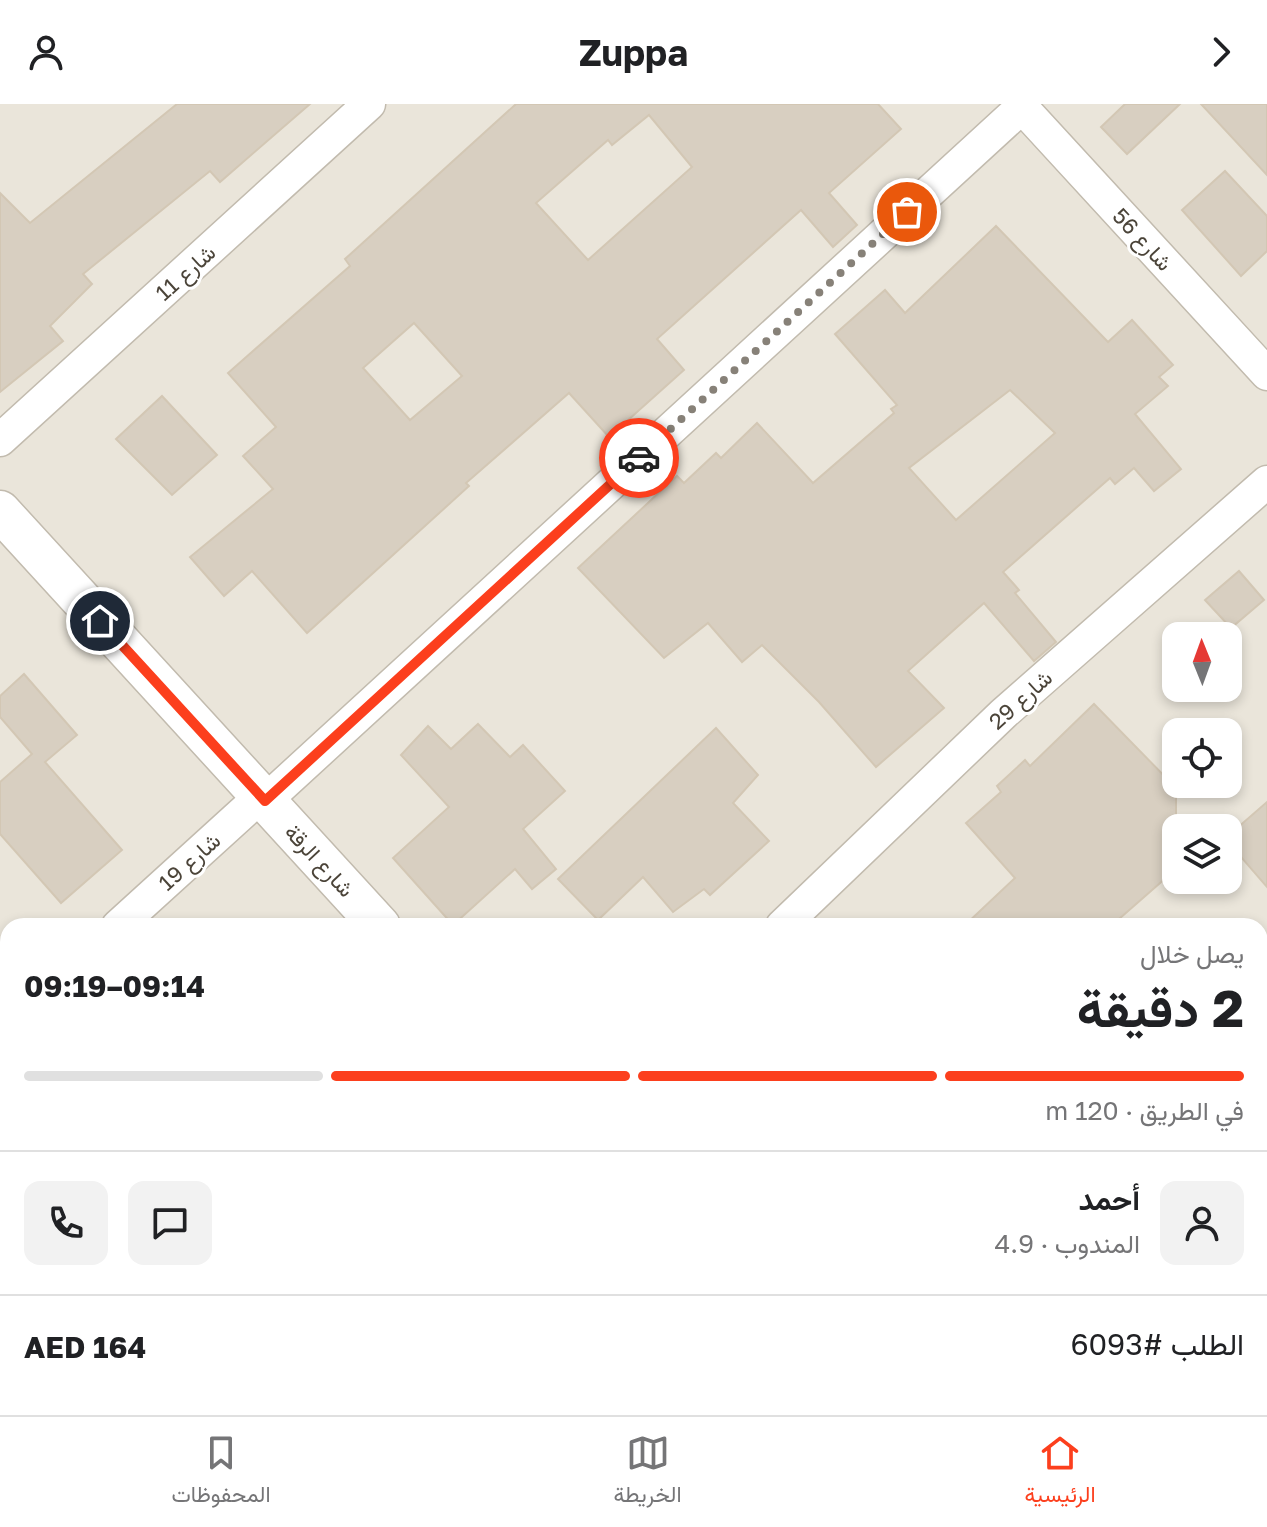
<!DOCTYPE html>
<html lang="ar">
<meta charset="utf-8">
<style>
:root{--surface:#fff;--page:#f2f2f2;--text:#202124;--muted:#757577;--line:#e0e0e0;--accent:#fc3f1d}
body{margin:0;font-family:"Golos Text",Vazirmatn,sans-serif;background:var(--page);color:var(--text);direction:rtl;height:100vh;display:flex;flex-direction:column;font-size:30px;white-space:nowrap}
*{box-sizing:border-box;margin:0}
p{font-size:26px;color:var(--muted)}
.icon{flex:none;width:44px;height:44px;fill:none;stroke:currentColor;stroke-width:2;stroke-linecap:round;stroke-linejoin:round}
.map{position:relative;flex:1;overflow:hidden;direction:ltr}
.panel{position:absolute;left:0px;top:814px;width:1268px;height:498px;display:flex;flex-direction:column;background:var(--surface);border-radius:24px 24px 0 0;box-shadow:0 4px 12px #0003;direction:rtl}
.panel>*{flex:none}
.needle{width:52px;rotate:359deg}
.tools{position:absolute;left:1162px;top:518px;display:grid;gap:16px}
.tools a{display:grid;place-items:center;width:80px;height:80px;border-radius:16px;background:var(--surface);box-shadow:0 4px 12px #0003;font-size:40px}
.pin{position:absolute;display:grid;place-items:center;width:68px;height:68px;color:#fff;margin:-34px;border:4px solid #fff;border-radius:50%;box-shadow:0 2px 8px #0007}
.courier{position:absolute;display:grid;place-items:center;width:80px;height:80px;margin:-40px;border:6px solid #fc3f1d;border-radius:50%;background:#fff;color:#222;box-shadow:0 2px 10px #0007}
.summary em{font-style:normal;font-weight:700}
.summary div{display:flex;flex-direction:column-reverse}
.summary{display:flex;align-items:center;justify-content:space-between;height:136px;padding:0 24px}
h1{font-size:52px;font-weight:700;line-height:60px}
.bar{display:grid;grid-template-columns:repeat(4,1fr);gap:12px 8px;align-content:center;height:96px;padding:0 24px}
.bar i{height:10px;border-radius:6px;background:var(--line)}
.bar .selected{background:var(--accent)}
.bar p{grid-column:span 4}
.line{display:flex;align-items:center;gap:20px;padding:0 24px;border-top:2px solid var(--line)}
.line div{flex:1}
.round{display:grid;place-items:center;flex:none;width:84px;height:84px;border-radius:16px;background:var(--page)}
header{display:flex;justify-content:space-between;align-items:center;height:104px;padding:0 24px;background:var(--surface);font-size:36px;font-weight:700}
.tab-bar{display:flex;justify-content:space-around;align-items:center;height:112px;border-top:2px solid var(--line);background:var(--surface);font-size:22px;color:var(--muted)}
.tab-bar a{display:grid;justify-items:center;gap:4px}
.tab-bar .selected{color:var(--accent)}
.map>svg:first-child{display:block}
.residential{fill:#eae5da;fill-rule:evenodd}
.building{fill:#d8cfc1;stroke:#d3c7b4;stroke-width:2;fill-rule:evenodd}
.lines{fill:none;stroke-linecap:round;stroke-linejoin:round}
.minor-casing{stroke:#c2bbae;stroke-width:35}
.tertiary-casing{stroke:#c2bbae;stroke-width:43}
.minor{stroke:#fff;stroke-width:32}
.tertiary{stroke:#fff;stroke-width:40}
.done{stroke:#878178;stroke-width:8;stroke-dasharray:0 14.4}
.route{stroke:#fc3f1d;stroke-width:10}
.labels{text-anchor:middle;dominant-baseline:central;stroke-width:6;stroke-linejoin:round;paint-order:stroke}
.street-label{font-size:22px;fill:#4b4439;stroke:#fff}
</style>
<header><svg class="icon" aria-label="forward" viewBox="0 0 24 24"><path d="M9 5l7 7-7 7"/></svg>Zuppa<svg class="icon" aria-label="person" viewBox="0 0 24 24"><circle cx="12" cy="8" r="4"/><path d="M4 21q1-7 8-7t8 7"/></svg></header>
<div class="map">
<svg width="1267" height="1311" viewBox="0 0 1267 1311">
<rect width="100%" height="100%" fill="#f6f3ec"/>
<!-- residential -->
<path class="residential" d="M0 0H1267V1311H0ZM1176 532H1228V584H1176ZM1176 628H1228V680H1176ZM1176 724H1228V776H1176ZM8 822H1260V1304H8Z"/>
<!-- building -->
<g class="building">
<polygon points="177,0 310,0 220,78 210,67 83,170 92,180 50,222 63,237 0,288 0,89 30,119"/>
<path d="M516 0H878L901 25 829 89 857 121 833 143 801 106 657 235 684 266 609 333 569 289 466 379 469 382 307 529 252 467 224 492 190 453 273 385 243 352 276 323 228 269 350 162 345 155ZM649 11 692 63 588 156 536 99 608 36 612 41ZM414 219 462 272 410 316 363 264Z"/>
<polygon points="1125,0 1180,0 1127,50 1101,23"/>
<polygon points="1201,0 1267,0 1267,71"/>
<polygon points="1225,67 1267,112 1267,147 1241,172 1182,106"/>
<path d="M996 122 1108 238 1132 216 1173 261 1159 273 1168 282 1135 310 1181 365 1154 387 1134 364 1115 380 1110 374 1003 468 1019 486 1015 489 1056 538 1034 557 984 499 908 567 944 604 876 663 819 598 762 541 742 558 708 519 664 554 578 464 677 372 684 379 716 349 721 354 757 319 813 379 894 309 891 305 897 301 835 230 885 186 905 209ZM1010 286 1055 329 956 416 909 364Z"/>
<polygon points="162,292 217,351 172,391 116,335"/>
<polygon points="1239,467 1264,496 1231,524 1205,496"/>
<polygon points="24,570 77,631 45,658 122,746 61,799 0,730 0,678 32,650 0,613 0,592"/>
<polygon points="1094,600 1176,684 1176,765 1111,822 964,822 1015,774 966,719 1001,688 997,682 1025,656 1030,662"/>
<polygon points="478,620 510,653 523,641 565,687 523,725 556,765 532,785 515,765 453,821 393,754 449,703 401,651 428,622 451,645"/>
<polygon points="716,624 758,671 733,699 769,737 710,791 704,785 673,808 643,773 598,816 558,775"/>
<polygon points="1267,698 1267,783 1228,738 1228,732"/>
</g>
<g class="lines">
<defs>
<g id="minor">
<polyline points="1019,0 1267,270"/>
<polyline points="0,336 369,0"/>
<polyline points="265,697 1022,3"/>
<polyline points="118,822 261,692"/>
<polyline points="782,822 1003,610 1267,378"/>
<polyline points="0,929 8,922"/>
<polyline points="1260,988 1267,982"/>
<polyline points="237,1311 244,1304"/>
<polyline points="896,1311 903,1304"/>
</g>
<g id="tertiary">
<polyline points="0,407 380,822"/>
<polyline points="821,1304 827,1311"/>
</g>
</defs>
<!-- minor casing -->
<use href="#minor" class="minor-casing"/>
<!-- tertiary casing -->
<use href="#tertiary" class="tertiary-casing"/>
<!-- minor -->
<use href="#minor" class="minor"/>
<!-- tertiary -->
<use href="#tertiary" class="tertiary"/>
</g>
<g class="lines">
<!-- done -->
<polyline class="done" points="639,354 907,108"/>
<!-- route -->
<polyline class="route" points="100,517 265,697 639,354"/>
</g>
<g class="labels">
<!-- street labels -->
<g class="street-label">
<text transform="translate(1143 135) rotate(47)">شارع 56</text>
<text transform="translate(185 168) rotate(-42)">شارع 11</text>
<text transform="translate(1020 595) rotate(-42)">شارع 29</text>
<text transform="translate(320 756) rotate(47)">شارع الرقة</text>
<text transform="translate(189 757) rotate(-42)">شارع 19</text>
</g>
</g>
</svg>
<div class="tools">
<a><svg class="needle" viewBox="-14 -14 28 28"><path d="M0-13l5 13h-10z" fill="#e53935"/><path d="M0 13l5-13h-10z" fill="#757577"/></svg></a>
<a><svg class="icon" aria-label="locate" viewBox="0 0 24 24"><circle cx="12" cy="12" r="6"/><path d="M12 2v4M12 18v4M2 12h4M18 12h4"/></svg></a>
<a><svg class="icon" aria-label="layers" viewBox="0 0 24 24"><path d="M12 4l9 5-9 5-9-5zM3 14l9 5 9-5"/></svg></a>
</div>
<div class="pin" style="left:907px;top:108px;background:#ea580c"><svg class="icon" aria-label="bag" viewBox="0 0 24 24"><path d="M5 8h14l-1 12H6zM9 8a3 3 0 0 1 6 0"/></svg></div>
<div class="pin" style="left:100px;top:517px;background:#1f2937"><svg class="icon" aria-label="home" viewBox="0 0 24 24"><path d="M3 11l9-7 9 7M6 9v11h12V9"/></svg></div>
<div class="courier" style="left:639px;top:354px"><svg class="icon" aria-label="car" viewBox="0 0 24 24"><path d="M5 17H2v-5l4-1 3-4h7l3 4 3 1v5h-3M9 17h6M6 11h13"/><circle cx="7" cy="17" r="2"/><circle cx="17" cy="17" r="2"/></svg></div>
<section class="panel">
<div class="summary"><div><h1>2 دقيقة</h1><p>يصل خلال</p></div><em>09:14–09:19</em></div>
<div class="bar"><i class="selected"></i><i class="selected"></i><i class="selected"></i><i></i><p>في الطريق · 120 m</p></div>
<div class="line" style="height:144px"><a class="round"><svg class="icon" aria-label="person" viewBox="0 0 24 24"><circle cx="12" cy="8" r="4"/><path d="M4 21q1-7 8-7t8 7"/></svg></a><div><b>أحمد</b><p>المندوب · 4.9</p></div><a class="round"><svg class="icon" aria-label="chat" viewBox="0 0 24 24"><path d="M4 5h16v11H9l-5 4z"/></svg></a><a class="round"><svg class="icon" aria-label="phone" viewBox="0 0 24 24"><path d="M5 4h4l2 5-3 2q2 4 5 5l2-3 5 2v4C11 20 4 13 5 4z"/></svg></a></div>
<div class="line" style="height:104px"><div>الطلب #6093</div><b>AED 164</b></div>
</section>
</div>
<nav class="tab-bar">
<a class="selected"><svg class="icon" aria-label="home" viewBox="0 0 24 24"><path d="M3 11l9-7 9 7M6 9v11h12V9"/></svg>الرئيسية</a>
<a><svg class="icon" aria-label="map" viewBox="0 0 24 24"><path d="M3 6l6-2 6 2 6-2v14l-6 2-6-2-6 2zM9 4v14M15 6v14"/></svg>الخريطة</a>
<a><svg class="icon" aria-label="saved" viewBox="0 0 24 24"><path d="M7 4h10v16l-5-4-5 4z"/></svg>المحفوظات</a>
</nav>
